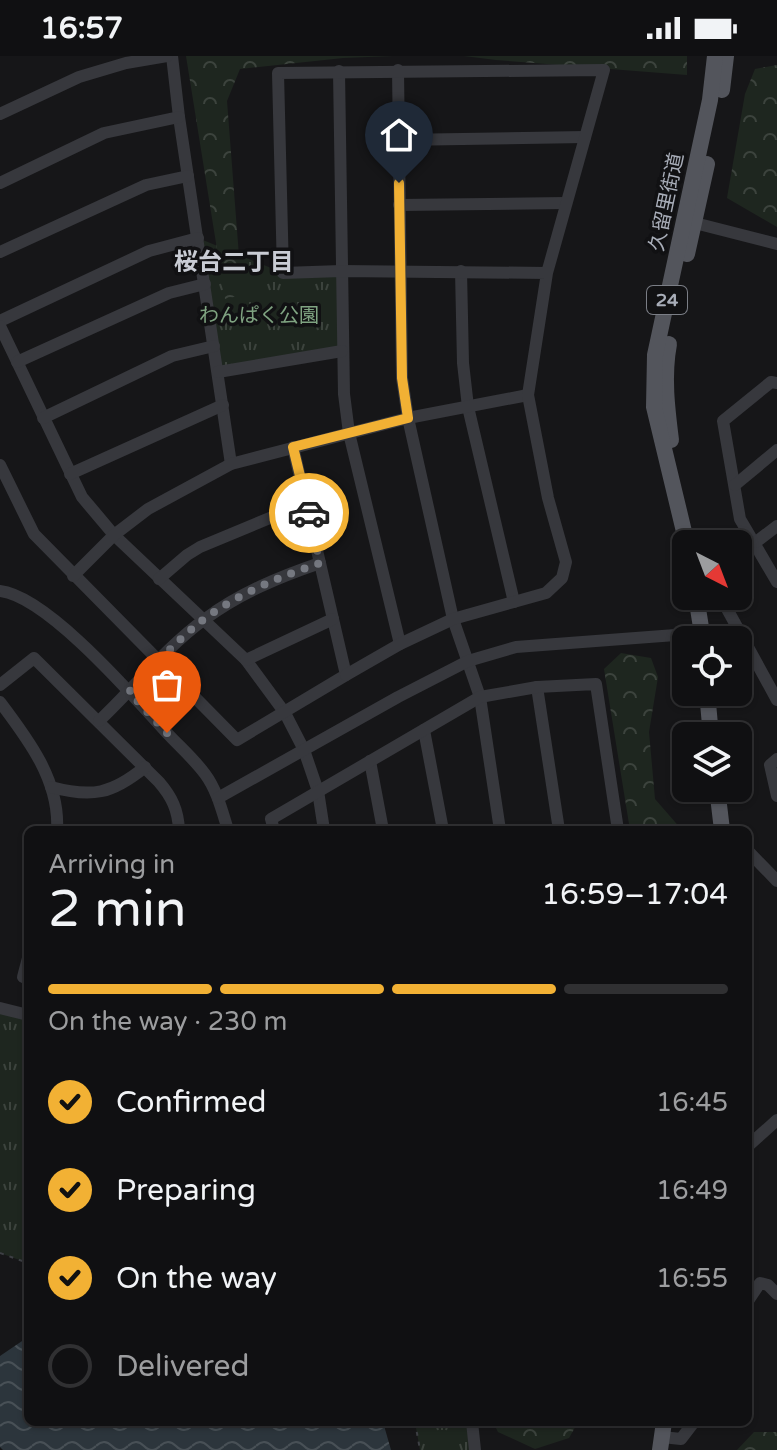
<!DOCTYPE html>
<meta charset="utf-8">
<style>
:root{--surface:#101012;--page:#19191b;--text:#f1f3f6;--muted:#9c9d9f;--line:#303032;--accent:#f2b134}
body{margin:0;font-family:"Varela Round","Noto Sans JP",sans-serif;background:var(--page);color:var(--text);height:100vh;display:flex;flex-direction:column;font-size:30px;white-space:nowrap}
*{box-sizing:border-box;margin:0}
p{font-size:26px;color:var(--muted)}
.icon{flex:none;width:44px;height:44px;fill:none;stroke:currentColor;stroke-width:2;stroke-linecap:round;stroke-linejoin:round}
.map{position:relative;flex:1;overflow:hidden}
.drawer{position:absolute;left:24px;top:770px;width:728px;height:600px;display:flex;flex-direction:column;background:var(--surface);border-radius:12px;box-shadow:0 2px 6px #0004,0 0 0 2px var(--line)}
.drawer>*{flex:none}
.needle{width:52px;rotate:138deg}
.fabs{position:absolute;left:672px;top:474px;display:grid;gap:16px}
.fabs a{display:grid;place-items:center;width:80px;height:80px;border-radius:12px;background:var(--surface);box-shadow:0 2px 6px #0004,0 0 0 2px var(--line);font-size:40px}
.pin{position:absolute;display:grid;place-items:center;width:68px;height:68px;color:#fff;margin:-82px -34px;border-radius:50% 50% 50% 0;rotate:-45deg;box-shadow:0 0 8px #0007}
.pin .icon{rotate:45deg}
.courier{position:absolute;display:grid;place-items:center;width:80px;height:80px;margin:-40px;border:6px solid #f2b134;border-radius:50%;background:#fff;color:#222;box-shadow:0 2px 10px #0007}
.summary em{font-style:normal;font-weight:600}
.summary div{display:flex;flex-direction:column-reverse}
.summary{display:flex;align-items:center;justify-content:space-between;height:136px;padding:0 24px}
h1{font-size:52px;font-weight:600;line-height:60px}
.bar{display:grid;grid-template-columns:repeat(4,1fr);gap:12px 8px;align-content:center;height:96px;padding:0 24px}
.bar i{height:10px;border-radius:6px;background:var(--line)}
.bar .current{background:var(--accent)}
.bar p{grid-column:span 4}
ol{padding:0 24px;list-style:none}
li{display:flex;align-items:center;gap:24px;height:88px}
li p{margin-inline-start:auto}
li .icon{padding:8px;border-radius:50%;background:var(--accent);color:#111;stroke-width:4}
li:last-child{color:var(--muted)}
li i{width:44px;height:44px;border:4px solid var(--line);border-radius:50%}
.status{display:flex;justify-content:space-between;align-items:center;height:56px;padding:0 40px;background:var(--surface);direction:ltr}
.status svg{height:22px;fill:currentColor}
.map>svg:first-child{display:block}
.grass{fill:url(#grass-tufts)}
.forest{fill:url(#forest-crowns)}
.water{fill:url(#water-waves)}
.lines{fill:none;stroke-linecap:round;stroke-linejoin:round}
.path{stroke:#3d3f44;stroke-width:2;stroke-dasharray:4 6;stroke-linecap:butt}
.minor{stroke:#37383d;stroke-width:12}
.major{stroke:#53555c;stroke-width:16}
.done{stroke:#757880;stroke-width:8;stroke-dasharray:0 14.4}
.route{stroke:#f2b134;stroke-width:10}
.labels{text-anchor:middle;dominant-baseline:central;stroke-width:7;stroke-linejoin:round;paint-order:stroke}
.shield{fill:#111113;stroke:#7b7e86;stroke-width:2}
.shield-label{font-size:18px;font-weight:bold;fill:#a8adb8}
.street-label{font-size:20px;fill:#a8adb8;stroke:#111113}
.park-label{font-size:20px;fill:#7fa381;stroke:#111113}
.quarter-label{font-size:24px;font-weight:bold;fill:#c9ccd4;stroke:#111113}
</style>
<div class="status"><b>16:57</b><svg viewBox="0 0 49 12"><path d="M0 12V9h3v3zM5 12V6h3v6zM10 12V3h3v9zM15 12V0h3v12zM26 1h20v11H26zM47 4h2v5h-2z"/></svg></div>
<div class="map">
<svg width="777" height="1394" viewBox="0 0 777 1394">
<defs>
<pattern id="grass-tufts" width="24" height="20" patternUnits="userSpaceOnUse" patternTransform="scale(2)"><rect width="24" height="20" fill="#1e261f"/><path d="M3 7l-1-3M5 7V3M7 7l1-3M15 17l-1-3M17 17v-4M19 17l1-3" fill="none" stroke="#3c433d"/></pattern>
<pattern id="forest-crowns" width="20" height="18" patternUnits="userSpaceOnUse" patternTransform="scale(2)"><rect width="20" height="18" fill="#1e261f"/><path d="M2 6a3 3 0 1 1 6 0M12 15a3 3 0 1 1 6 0" fill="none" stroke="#3c433d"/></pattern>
<pattern id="water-waves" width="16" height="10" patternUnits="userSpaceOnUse" patternTransform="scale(2)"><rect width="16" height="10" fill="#2c353c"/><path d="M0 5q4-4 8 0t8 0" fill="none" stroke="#485056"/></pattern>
</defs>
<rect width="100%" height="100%" fill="#161618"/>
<!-- grass -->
<g class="grass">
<polygon points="198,182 283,217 341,215 342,295 218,316"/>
<polygon points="0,952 28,959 28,1207 0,1197"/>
<polygon points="415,1366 472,1366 475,1394 420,1394"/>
</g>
<!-- forest -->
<g class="forest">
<polygon points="186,0 393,0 343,2 240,13 227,45 242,239 225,243"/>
<polygon points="464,0 687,0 687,19 496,4"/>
<polygon points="777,9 777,171 727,142 745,38 755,13"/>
<polygon points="621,597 651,602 658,621 649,676 655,743 682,774 630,774 604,613"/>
<polygon points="493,1366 578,1366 569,1382 535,1393 498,1376"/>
<polygon points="754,1376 777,1376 777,1394 737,1394"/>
</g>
<!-- water -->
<polygon class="water" points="28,1281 28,1366 383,1366 391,1394 3,1394 0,1391 0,1300"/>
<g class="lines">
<!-- path -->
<g class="path">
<polyline points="0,1197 28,1207"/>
<polyline points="415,1366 420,1394"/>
</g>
<!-- minor -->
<g class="minor">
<polyline points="172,0 179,61 231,408"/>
<polyline points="398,14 402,322 408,362 453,563 480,641 500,774"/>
<polyline points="339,15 344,338 349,377 400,588"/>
<polyline points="0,58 79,21 126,7 167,0"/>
<polyline points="399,84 585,81"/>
<polyline points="0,127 104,77 179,61"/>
<polyline points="399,149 566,147"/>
<polyline points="687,165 777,188"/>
<polyline points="0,196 146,129 188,120"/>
<polyline points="461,215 463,307 468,351 514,546"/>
<polyline points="0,265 149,195 198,182"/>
<polyline points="0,270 82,441 114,479 246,604 285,657 304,694 318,735 324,774"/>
<polyline points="17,306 169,237 205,228"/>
<polyline points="218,316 342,295"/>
<polyline points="777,327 771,326 723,365 740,463 777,526"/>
<polyline points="43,362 172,300 214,290"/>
<polyline points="0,409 34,478 237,684 346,619 293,391"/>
<polyline points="70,418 223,349"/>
<polyline points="735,429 777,394"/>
<polyline points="756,486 777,470"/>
<polyline points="73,520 114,479 148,453 231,408 408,362 528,339"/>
<polyline points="159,523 187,499 200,491 306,447"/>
<path d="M0 535C47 540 134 641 167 677 179 690 194 703 205 718 217 734 222 755 228 774"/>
<polyline points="720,540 777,644"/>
<polyline points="246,604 333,563"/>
<polyline points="346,619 400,588 453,563 546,537 562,522 566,506 548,442 528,339 547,217 604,14 278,17 283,217 341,215 547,217"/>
<path d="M0 629 34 602 159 726C172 741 178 754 179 774"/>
<polyline points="537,631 559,774"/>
<path d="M0 646C28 683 60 725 57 774"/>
<path d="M99 665C134 632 166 591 205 563 240 537 279 521 320 507"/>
<polyline points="424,674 443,774"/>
<polyline points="777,703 770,709 777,740"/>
<polyline points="370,705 383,774"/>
<path d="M51 731C92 742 112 738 145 711"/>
<polyline points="218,742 398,641 468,605 516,591 702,577"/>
<polyline points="274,774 271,763 480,641 537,631 596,628 618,774"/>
<polyline points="748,795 777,825"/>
<polyline points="28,902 23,921 28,922"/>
<polyline points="0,952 28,959"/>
<polyline points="748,1090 777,1064"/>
<polyline points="748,1245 760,1227 768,1229 777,1238"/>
<polyline points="472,1366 475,1394"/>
<polyline points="662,1381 681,1383 694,1366"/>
</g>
<!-- major -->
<g class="major">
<polyline points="722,34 726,0"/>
<polyline points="687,198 707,108"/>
<path d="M669 288C663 320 667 352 671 384"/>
<polyline points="687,488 654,351 655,299 710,44 715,0"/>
<polyline points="696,540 703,584"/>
<polyline points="707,636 711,680"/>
<polyline points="717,732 722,774"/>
<polyline points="660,1394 664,1366"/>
</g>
</g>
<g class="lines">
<!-- done -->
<path class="done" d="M167 677 129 636C153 611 177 584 204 563 240 537 279 521 320 507L309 457"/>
<!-- route -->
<polyline class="route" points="309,457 293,391 408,362 402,322 399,127"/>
</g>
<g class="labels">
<!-- shield labels -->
<rect class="shield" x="647" y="230" width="40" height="28" rx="6"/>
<g class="shield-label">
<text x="667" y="244">24</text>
</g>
<!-- street labels -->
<g class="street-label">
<text transform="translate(667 146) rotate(-78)">久留里街道</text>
</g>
<!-- park labels -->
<g class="park-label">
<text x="259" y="260">わんぱく公園</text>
</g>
<!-- quarter labels -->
<g class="quarter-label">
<text x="234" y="206">桜台二丁目</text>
</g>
</g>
</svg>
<div class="fabs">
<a><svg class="needle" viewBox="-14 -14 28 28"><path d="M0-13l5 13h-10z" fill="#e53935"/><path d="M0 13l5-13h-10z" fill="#9c9d9f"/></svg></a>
<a><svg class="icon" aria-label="locate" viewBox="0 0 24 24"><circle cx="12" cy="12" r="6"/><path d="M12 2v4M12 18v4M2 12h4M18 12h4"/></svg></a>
<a><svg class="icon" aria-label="layers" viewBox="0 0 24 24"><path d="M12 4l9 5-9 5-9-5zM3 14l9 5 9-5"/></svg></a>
</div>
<div class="pin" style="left:167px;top:677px;background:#ea580c"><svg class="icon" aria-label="bag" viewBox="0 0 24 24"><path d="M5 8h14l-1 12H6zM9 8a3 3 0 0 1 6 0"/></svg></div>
<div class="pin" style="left:399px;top:127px;background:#1f2937"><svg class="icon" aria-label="home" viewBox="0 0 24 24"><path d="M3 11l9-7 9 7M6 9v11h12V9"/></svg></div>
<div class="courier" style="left:309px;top:457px"><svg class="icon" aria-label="car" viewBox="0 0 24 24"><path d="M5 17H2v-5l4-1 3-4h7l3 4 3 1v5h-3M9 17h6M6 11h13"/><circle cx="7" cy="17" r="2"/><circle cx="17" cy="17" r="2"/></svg></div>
<section class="drawer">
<div class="summary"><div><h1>2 min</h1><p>Arriving in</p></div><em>16:59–17:04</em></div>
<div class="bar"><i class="current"></i><i class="current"></i><i class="current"></i><i></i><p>On the way · 230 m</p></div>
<ol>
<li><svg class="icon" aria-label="check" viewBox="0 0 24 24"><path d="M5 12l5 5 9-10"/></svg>Confirmed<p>16:45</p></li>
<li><svg class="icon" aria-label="check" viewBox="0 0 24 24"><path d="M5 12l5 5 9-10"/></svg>Preparing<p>16:49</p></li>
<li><svg class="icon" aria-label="check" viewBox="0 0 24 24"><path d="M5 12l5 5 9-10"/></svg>On the way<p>16:55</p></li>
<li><i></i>Delivered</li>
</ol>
</section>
</div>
